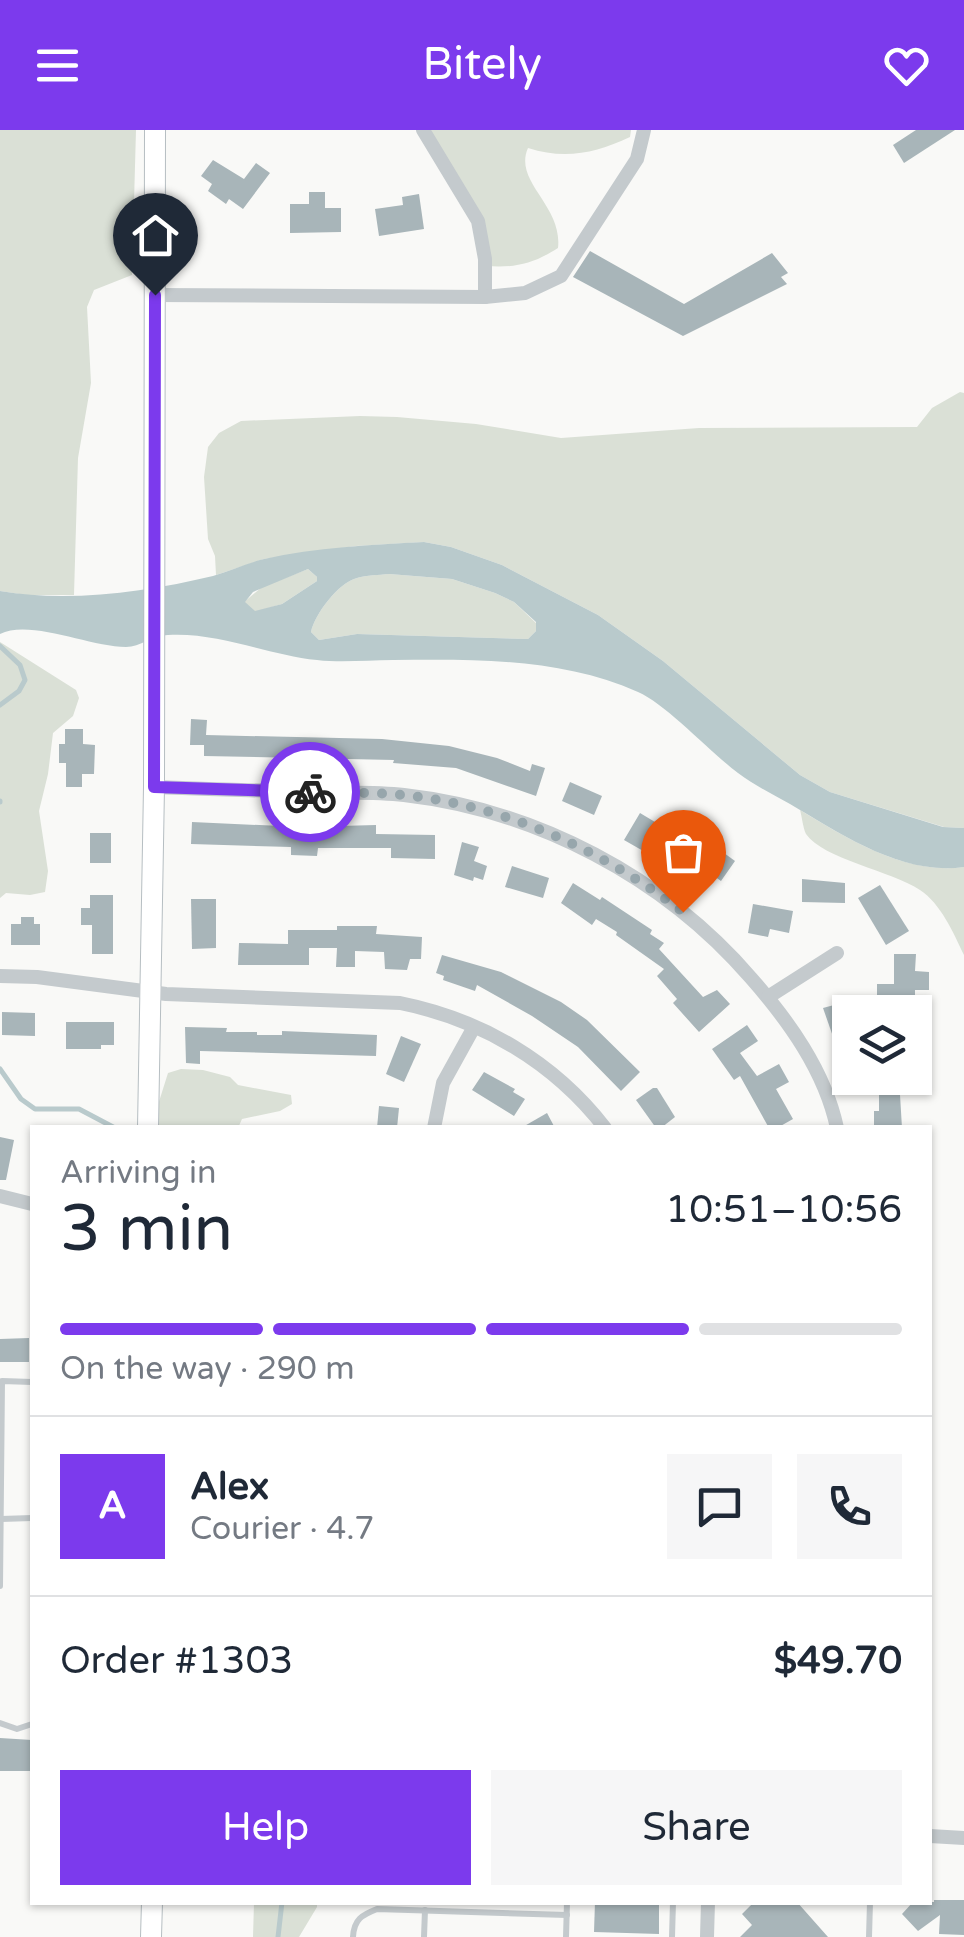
<!DOCTYPE html>
<meta charset="utf-8">
<style>
:root{--surface:#fff;--page:#f6f6f7;--text:#1f2937;--muted:#747a83;--line:#e0e1e3;--accent:#7c3aed}
body{margin:0;font-family:"Varela Round",sans-serif;background:var(--page);color:var(--text);height:100vh;display:flex;flex-direction:column;font-size:38px;white-space:nowrap}
*{box-sizing:border-box;margin:0}
p{font-size:32px;color:var(--muted)}
.icon{flex:none;width:55px;height:55px;fill:none;stroke:currentColor;stroke-width:2;stroke-linecap:round;stroke-linejoin:round}
.map{position:relative;flex:1;overflow:hidden}
.side{position:absolute;left:30px;top:995px;width:902px;height:780px;display:flex;flex-direction:column;background:var(--surface);border-radius:0px;box-shadow:0 2px 8px #0004}
.side>*{flex:none}
.tools{position:absolute;left:832px;top:865px;display:grid;gap:20px}
.tools a{display:grid;place-items:center;width:100px;height:100px;border-radius:0px;background:var(--surface);box-shadow:0 2px 8px #0004;font-size:50px}
.pin{position:absolute;display:grid;place-items:center;width:85px;height:85px;color:#fff;margin:-102px -42px;border-radius:50% 50% 50% 0;rotate:-45deg;box-shadow:0 0 10px #0007}
.pin .icon{rotate:45deg}
.courier{position:absolute;display:grid;place-items:center;width:100px;height:100px;margin:-50px;border:8px solid #7c3aed;border-radius:50%;background:#fff;color:#222;box-shadow:0 2px 12px #0007}
.overview em{font-style:normal;font-weight:600}
.overview div{display:flex;flex-direction:column-reverse}
.overview{display:flex;align-items:center;justify-content:space-between;height:170px;padding:0 30px}
h1{font-size:65px;font-weight:600;line-height:75px}
.bar{display:grid;grid-template-columns:repeat(4,1fr);gap:15px 10px;align-content:center;height:120px;padding:0 30px}
.bar i{height:12px;border-radius:8px;background:var(--line)}
.bar .current{background:var(--accent)}
.bar p{grid-column:span 4}
.line{display:flex;align-items:center;gap:25px;padding:0 30px;border-top:2px solid var(--line)}
.line div{flex:1}
.round{display:grid;place-items:center;flex:none;width:105px;height:105px;border-radius:0px;background:var(--page)}
.button{display:flex;gap:20px;margin-top:auto;padding:20px 30px}
.button a{flex:1;height:115px;border-radius:0px;background:var(--accent);color:#fff;font-size:40px;font-weight:600;line-height:115px;text-align:center}
.button a+a{background:var(--page);color:var(--text)}
header{display:flex;justify-content:space-between;align-items:center;height:130px;padding:0 30px;background:var(--accent);color:#fff;font-size:45px;font-weight:600}
.map>svg:first-child{display:block}
.green{fill:#dae0d6}
.water{fill:#b9cacc;fill-rule:evenodd}
.lines{fill:none;stroke-linecap:round;stroke-linejoin:round}
.stream{stroke:#b9cacc;stroke-width:5}
.building{fill:#a8b5b9}
.secondary-casing{stroke:#b6bec2;stroke-width:22}
.lane{stroke:#c4cacd;stroke-width:6}
.street{stroke:#c4cacd;stroke-width:14}
.secondary{stroke:#fff;stroke-width:20}
.done{stroke:#97a6ac;stroke-width:10;stroke-dasharray:0 18}
.route{stroke:#7c3aed;stroke-width:12}
</style>
<header><svg class="icon" aria-label="menu" viewBox="0 0 24 24"><path d="M4 6h16M4 12h16M4 18h16"/></svg>Bitely<svg class="icon" aria-label="heart" viewBox="0 0 24 24"><path d="M12 20l-8-8c-3-5 5-10 8-4 3-6 11-1 8 4z"/></svg></header>
<div class="map">
<svg width="964" height="1807" viewBox="0 0 964 1807">
<rect width="100%" height="100%" fill="#f9f9f7"/>
<!-- green -->
<g class="green">
<polygon points="0,0 136,0 132,145 94,160 87,177 91,253 78,328 74,465 26,465 0,461"/>
<path d="M423 0H631L630 7C596 23 565 30 528 18 513 52 563 75 558 118 533 134 515 138 486 136L483 110Z"/>
<polygon points="960,262 964,263 964,698 944,697 830,662 800,645 663,531 598,485 502,435 451,417 424,412 356,416 264,429 216,445 215,426 208,409 204,347 208,317 219,303 241,291 360,286 397,287 476,294 561,308 699,298 917,297 932,278"/>
<polygon points="308,439 317,447 317,451 282,474 255,482 244,472 262,457"/>
<path d="M389 444 452 449 495 463 514 472 536 493V501L528 509 357 504 319 510 311 502C315 484 338 453 357 448 367 445 378 445 389 444Z"/>
<polygon points="0,512 76,560 79,568 73,586 53,603 48,644 39,681 48,741 45,762 30,765 6,763 0,768"/>
<path d="M800 680C848 709 906 745 964 737V825C953 802 941 774 920 760 892 741 823 729 806 704 803 698 802 687 800 680Z"/>
<polygon points="181,939 203,940 230,947 238,955 291,965 292,974 280,981 242,989 238,998 159,997 157,978 168,943"/>
<polygon points="254,1773 317,1773 317,1777 299,1807 253,1807"/>
</g>
<!-- water -->
<path class="water" d="M424 412 451 417 502 435 598 485 663 531 800 645 830 662 943 697 964 698V737C902 746 841 704 790 674 772 664 754 655 738 643 711 623 666 574 638 562 562 528 475 529 393 530 368 530 342 533 317 530 268 525 219 502 168 505 153 505 140 517 126 517 90 517 30 489 0 504V461C68 473 146 462 213 446 230 441 247 433 264 429 316 417 371 415 424 412ZM308 439 317 447V451L282 474 255 481 245 472 253 462ZM389 444 452 449 495 463 514 472 536 492V501L528 509 357 504 319 510 311 502C315 484 338 453 357 448 367 445 379 445 389 444Z"/>
<g class="lines">
<!-- stream -->
<g class="stream">
<polyline points="0,516 20,535 25,550 19,561 0,575"/>
<polyline points="0,671 0,672"/>
<polyline points="0,939 21,969 35,979 79,979 115,998"/>
<polyline points="278,1807 282,1772"/>
</g>
</g>
<!-- building -->
<g class="building">
<polygon points="916,0 955,0 904,33 893,15"/>
<polygon points="213,30 244,49 256,33 270,43 243,79 229,69 226,74 208,61 212,54 201,46"/>
<polygon points="309,62 325,62 325,78 341,78 341,102 290,103 290,74 309,74"/>
<polygon points="419,64 424,99 379,106 375,79 403,75 402,67"/>
<polygon points="590,121 684,174 772,123 788,143 781,147 787,154 683,206 573,147"/>
<polygon points="191,589 207,590 206,605 382,609 449,616 497,628 530,641 532,634 545,638 536,666 456,638 393,633 394,630 204,626 204,615 190,615"/>
<polygon points="65,599 83,599 83,614 95,615 94,644 82,644 82,657 66,657 66,633 59,633 59,614 65,614"/>
<polygon points="570,652 602,666 594,685 562,671"/>
<polygon points="640,683 670,701 657,724 647,718 645,722 624,710"/>
<polygon points="192,692 303,697 376,695 376,704 435,705 435,729 391,728 391,718 318,718 317,726 291,725 291,717 191,714"/>
<rect x="90" y="703" width="21" height="30"/>
<polygon points="702,707 735,731 721,751 704,739 695,753 678,741"/>
<polygon points="462,712 479,717 474,731 487,736 483,750 474,747 473,751 454,745"/>
<polygon points="512,736 549,748 543,768 505,757"/>
<polygon points="802,749 845,753 845,773 802,772"/>
<polygon points="573,753 600,770 602,767 652,800 650,804 664,813 659,819 703,867 717,860 730,874 699,902 673,873 677,869 657,846 664,839 616,805 617,802 596,789 592,795 561,773"/>
<polygon points="880,755 909,801 886,815 858,768"/>
<polygon points="90,765 113,765 113,824 92,824 92,795 81,795 81,778 90,778"/>
<polygon points="191,769 216,769 216,818 192,819"/>
<polygon points="753,774 793,781 789,803 770,799 768,807 748,803"/>
<polygon points="21,787 34,787 34,794 40,794 40,815 11,815 11,794 21,794"/>
<polygon points="337,796 377,796 376,804 422,807 421,829 410,829 407,840 385,839 384,822 355,821 355,837 336,837 337,818 309,818 309,835 238,835 239,813 288,814 288,800 337,800"/>
<polygon points="894,824 916,824 915,841 929,842 929,860 915,860 915,868 877,867 877,854 894,854"/>
<polygon points="442,825 501,842 561,872 587,890 640,942 621,961 578,917 532,886 477,855 475,861 443,850 444,846 436,843"/>
<polygon points="845,872 850,890 850,915 837,918 823,878"/>
<polygon points="2,882 35,883 35,906 2,905"/>
<polygon points="66,892 114,892 114,915 101,915 101,919 66,919"/>
<polygon points="747,895 758,911 740,923 757,946 779,934 789,952 776,959 793,989 777,998 769,998 740,946 734,950 712,919"/>
<polygon points="185,897 227,898 226,902 257,902 257,905 282,905 282,901 377,905 376,926 200,921 200,934 186,933"/>
<polygon points="401,906 421,914 404,952 386,944"/>
<polygon points="484,942 515,959 513,962 525,969 514,986 472,960"/>
<polygon points="879,948 899,948 902,998 874,998 874,981 879,981"/>
<polygon points="653,958 657,958 675,987 661,998 656,998 636,970"/>
<polygon points="379,976 399,978 397,998 377,998"/>
<polygon points="547,983 555,998 521,998"/>
<polygon points="0,1007 14,1010 6,1050 0,1050"/>
<polygon points="29,1208 29,1232 0,1232 0,1209"/>
<polygon points="0,1608 32,1610 32,1641 0,1641"/>
<polygon points="934,1770 964,1770 964,1805 939,1804 940,1785 918,1801 902,1784 913,1772 934,1772"/>
<polygon points="595,1772 659,1772 659,1804 594,1802"/>
<polygon points="754,1772 797,1772 828,1807 740,1807 752,1795 742,1784"/>
</g>
<g class="lines">
<defs>
<g id="secondary">
<polyline points="148,998 154,657 155,0"/>
<polyline points="151,1807 152,1772"/>
</g>
</defs>
<!-- secondary casing -->
<use href="#secondary" class="secondary-casing"/>
<!-- lane -->
<g class="lane">
<polyline points="1,1389 32,1388"/>
<polyline points="0,1456 2,1251 32,1252"/>
<polyline points="0,1593 17,1599 32,1594"/>
<path d="M353 1807C354 1789 362 1785 377 1779L567 1785"/>
<polyline points="424,1807 425,1780"/>
<polyline points="566,1807 567,1772"/>
<polyline points="672,1807 673,1772"/>
<polyline points="869,1807 870,1772"/>
</g>
<!-- street -->
<g class="street">
<polyline points="423,0 478,91 485,129 485,167"/>
<polyline points="155,165 485,167 525,163 561,146 637,29 644,0"/>
<path d="M154 657C209 659 265 661 320 662 348 663 376 662 404 665 536 680 664 747 751 848 788 890 825 941 837 998"/>
<path d="M0 846 37 847 166 864 400 873C481 889 554 932 605 998"/>
<polyline points="768,867 837,823"/>
<polyline points="434,998 443,953 474,897"/>
<polyline points="0,1066 32,1074"/>
<polyline points="930,1706 964,1708"/>
<polyline points="707,1807 708,1772"/>
</g>
<!-- secondary -->
<use href="#secondary" class="secondary"/>
</g>
<g class="lines">
<!-- done -->
<path class="done" d="M310 662C340 663 372 662 402 665 505 675 602 720 683 782"/>
<!-- route -->
<polyline class="route" points="155,165 154,657 310,662"/>
</g>
</svg>
<div class="tools">
<a><svg class="icon" aria-label="layers" viewBox="0 0 24 24"><path d="M12 4l9 5-9 5-9-5zM3 14l9 5 9-5"/></svg></a>
</div>
<div class="pin" style="left:683px;top:782px;background:#ea580c"><svg class="icon" aria-label="bag" viewBox="0 0 24 24"><path d="M5 8h14l-1 12H6zM9 8a3 3 0 0 1 6 0"/></svg></div>
<div class="pin" style="left:155px;top:165px;background:#1f2937"><svg class="icon" aria-label="home" viewBox="0 0 24 24"><path d="M3 11l9-7 9 7M6 9v11h12V9"/></svg></div>
<div class="courier" style="left:310px;top:662px"><svg class="icon" aria-label="bike" viewBox="0 0 24 24"><circle cx="6" cy="16" r="4"/><circle cx="18" cy="16" r="4"/><path d="M6 16l4-8h5l3 8M10 8l3 8H6M13 5h3"/></svg></div>
<section class="side">
<div class="overview"><div><h1>3 min</h1><p>Arriving in</p></div><em>10:51–10:56</em></div>
<div class="bar"><i class="current"></i><i class="current"></i><i class="current"></i><i></i><p>On the way · 290 m</p></div>
<div class="line" style="height:180px"><b class="round" style="background:var(--accent);color:#fff">A</b><div><b>Alex</b><p>Courier · 4.7</p></div><a class="round"><svg class="icon" aria-label="chat" viewBox="0 0 24 24"><path d="M4 5h16v11H9l-5 4z"/></svg></a><a class="round"><svg class="icon" aria-label="phone" viewBox="0 0 24 24"><path d="M5 4h4l2 5-3 2q2 4 5 5l2-3 5 2v4C11 20 4 13 5 4z"/></svg></a></div>
<div class="line" style="height:130px"><div>Order #1303</div><b>$49.70</b></div>
<div class="button"><a>Help</a><a>Share</a></div>
</section>
</div>
